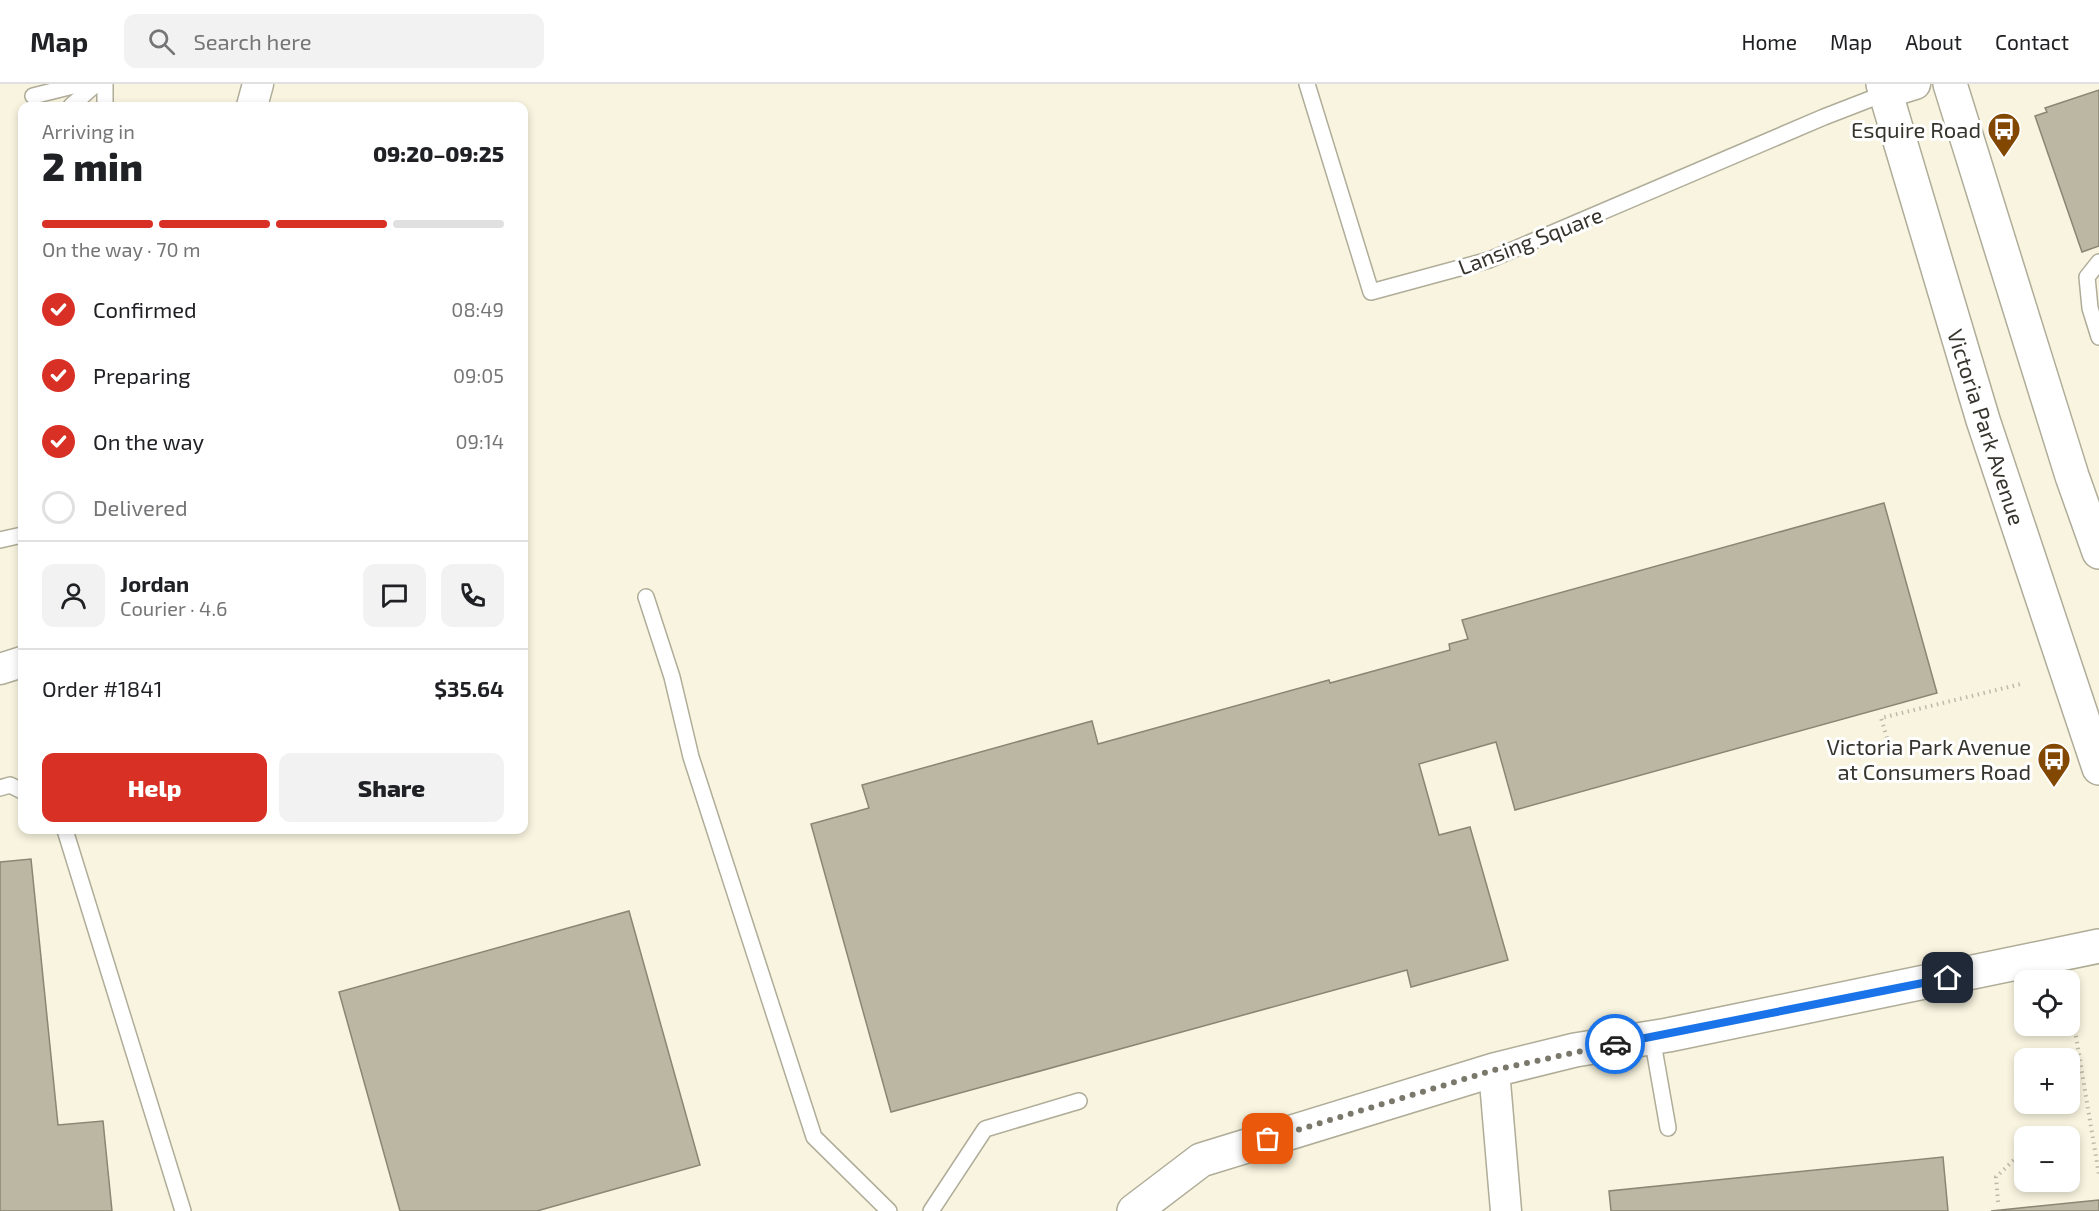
<!DOCTYPE html>
<meta charset="utf-8">
<style>
:root{--surface:#fff;--page:#f2f2f2;--text:#202124;--muted:#757577;--line:#e0e0e0;--accent:#d93025}
body{margin:0;font-family:"Exo 2",sans-serif;background:var(--page);color:var(--text);height:100vh;display:flex;flex-direction:column;font-size:22px;white-space:nowrap}
*{box-sizing:border-box;margin:0}
p{font-size:20px;color:var(--muted)}
.icon{flex:none;width:33px;height:33px;fill:none;stroke:currentColor;stroke-width:2;stroke-linecap:round;stroke-linejoin:round}
.map{position:relative;flex:1;overflow:hidden}
.panel{position:absolute;left:18px;top:18px;width:510px;height:732px;display:flex;flex-direction:column;background:var(--surface);border-radius:12px;box-shadow:0 3px 9px #0003}
.panel>*{flex:none}
.fabs{position:absolute;left:2014px;top:886px;display:grid;gap:12px}
.fabs a{display:grid;place-items:center;width:66px;height:66px;border-radius:12px;background:var(--surface);box-shadow:0 3px 9px #0003;font-size:30px}
.pin{position:absolute;display:grid;place-items:center;width:51px;height:51px;color:#fff;margin:-26px;border-radius:12px;box-shadow:0 3px 9px #0006}
.courier{position:absolute;display:grid;place-items:center;width:60px;height:60px;margin:-30px;border:4px solid #1a73e8;border-radius:50%;background:#fff;color:#222;box-shadow:0 2px 8px #0007}
.headline em{font-style:normal;font-weight:800}
.headline div{display:flex;flex-direction:column-reverse}
.headline{display:flex;align-items:center;justify-content:space-between;height:102px;padding:0 24px}
h1{font-size:39px;font-weight:800;line-height:45px}
.bar{display:grid;grid-template-columns:repeat(4,1fr);gap:9px 6px;align-content:center;height:72px;padding:0 24px}
.bar i{height:8px;border-radius:4px;background:var(--line)}
.bar .selected{background:var(--accent)}
.bar p{grid-column:span 4}
.line{display:flex;align-items:center;gap:15px;padding:0 24px;border-top:2px solid var(--line)}
.line div{flex:1}
.round{display:grid;place-items:center;flex:none;width:63px;height:63px;border-radius:12px;background:var(--page)}
ol{padding:0 24px;list-style:none}
li{display:flex;align-items:center;gap:18px;height:66px}
li p{margin-inline-start:auto}
li .icon{padding:6px;border-radius:50%;background:var(--accent);color:#fff;stroke-width:4}
li:last-child{color:var(--muted)}
li i{width:33px;height:33px;border:3px solid var(--line);border-radius:50%}
.cta{display:flex;gap:12px;margin-top:auto;padding:12px 24px}
.cta a{flex:1;height:69px;border-radius:12px;background:var(--accent);color:#fff;font-size:24px;font-weight:800;line-height:69px;text-align:center}
.cta a+a{background:var(--page);color:var(--text)}
header{display:flex;align-items:center;gap:36px;box-sizing:border-box;height:84px;padding:0 30px;background:var(--surface);border-bottom:2px solid var(--line)}
header strong{font-size:28px}
nav{display:flex;gap:33px;margin-inline-start:auto;font-size:21px}
.search{width:420px;height:54px;background:var(--page);display:flex;align-items:center;gap:15px;box-sizing:border-box;padding:0 21px;border-radius:12px;color:var(--muted);font-size:22px}
.map>svg:first-child{display:block}
.building{fill:#bbb7a3;stroke:#8a8673;stroke-width:1.5}
.lines{fill:none;stroke-linecap:round;stroke-linejoin:round}
.lane-casing{stroke:#afac98;stroke-width:18}
.street-casing{stroke:#afac98;stroke-width:33}
.secondary-casing{stroke:#afac98;stroke-width:36}
.path{stroke:#bdbaa9;stroke-width:4;stroke-dasharray:1.5 4.5;stroke-linecap:butt}
.lane{stroke:#fff;stroke-width:15}
.street{stroke:#fff;stroke-width:30}
.secondary{stroke:#fff;stroke-width:33}
.done{stroke:#7a776b;stroke-width:6;stroke-dasharray:0 10.8}
.route{stroke:#1a73e8;stroke-width:8}
.labels{text-anchor:middle;dominant-baseline:central;stroke-width:6;stroke-linejoin:round;paint-order:stroke}
.poi-label{font-size:22px;fill:#36342c;stroke:#fff;text-anchor:end}
.street-label{font-size:22px;fill:#36342c;stroke:#fff}
</style>
<header>
<strong>Map</strong>
<div class="search"><svg class="icon" aria-label="search" viewBox="0 0 24 24"><circle cx="10" cy="10" r="6"/><path d="M15 15l6 6"/></svg>Search here</div>
<nav><a>Home</a><a>Map</a><a>About</a><a>Contact</a></nav>
</header>
<div class="map">
<svg width="2099" height="1127" viewBox="0 0 2099 1127">
<rect width="100%" height="100%" fill="#f8f4df"/>
<!-- building -->
<g class="building">
<polygon points="2099,6 2099,162 2082,168 2035,32 2047,28 2045,24"/>
<polygon points="1884,419 1937,609 1515,726 1496,658 1419,680 1439,751 1470,743 1508,876 1411,903 1407,886 891,1028 811,740 869,724 862,701 1092,637 1098,660 1329,596 1330,599 1450,566 1449,560 1468,555 1462,536"/>
<polygon points="31,775 58,1041 103,1037 112,1127 0,1127 0,778"/>
<polygon points="629,827 700,1081 537,1127 400,1127 339,908"/>
<polygon points="1943,1073 1948,1127 1611,1127 1609,1107"/>
<polygon points="2099,1116 2099,1127 1991,1127"/>
</g>
<g class="lines">
<defs>
<g id="lane">
<polyline points="1307,0 1371,208 1489,176 1824,33 1886,9"/>
<polyline points="33,12 81,0"/>
<polyline points="71,22 96,0"/>
<polyline points="105,22 105,0"/>
<polyline points="2099,178 2087,193 2090,224 2099,253"/>
<polyline points="0,456 22,451"/>
<polyline points="646,513 672,593 691,673 814,1053 889,1127"/>
<polyline points="0,704 10,701 22,707"/>
<polyline points="65,746 183,1127"/>
<polyline points="1652,953 1668,1044"/>
<polyline points="931,1127 985,1045 1079,1017"/>
</g>
<g id="street">
<polyline points="1886,9 1915,0"/>
<polyline points="252,22 258,0"/>
<polyline points="0,585 22,578"/>
<polyline points="1494,986 1506,1127"/>
</g>
<g id="secondary">
<polyline points="1883,0 1983,336 2099,684"/>
<polyline points="1950,0 2072,392 2099,468"/>
<polyline points="1134,1127 1201,1076 1494,986 1575,966 1668,951 2099,862"/>
</g>
</defs>
<!-- lane casing -->
<use href="#lane" class="lane-casing"/>
<!-- street casing -->
<use href="#street" class="street-casing"/>
<!-- secondary casing -->
<use href="#secondary" class="secondary-casing"/>
<!-- path -->
<g class="path">
<polyline points="1892,671 1881,634 2021,600"/>
<polyline points="2075,946 2099,1091"/>
<polyline points="1998,1118 1996,1093 2016,1074"/>
</g>
<!-- lane -->
<use href="#lane" class="lane"/>
<!-- street -->
<use href="#street" class="street"/>
<!-- secondary -->
<use href="#secondary" class="secondary"/>
</g>
<g class="lines">
<!-- done -->
<polyline class="done" points="1268,1055 1494,986 1615,960"/>
<!-- route -->
<polyline class="route" points="1615,960 1948,894"/>
</g>
<!-- icons -->
<defs>
<symbol id="bus-pin" viewBox="-11 -11 22 30"><path d="M0 17L-7.5 6A9.5 9.5 0 1 1 7.5 6Z" fill="#824700" stroke="#fff"/><path d="M-5-6H5V4H4V6H2V4H-2V6H-4V4H-5ZM-3.5-4V0h7V-4ZM-3.5 1.2v1.5H-2V1.2ZM2 1.2v1.5H3.5V1.2Z" fill="#fff"/></symbol>
</defs>
<g fill-rule="evenodd">
<use href="#bus-pin" x="1985" y="26" width="38" height="52"/>
<use href="#bus-pin" x="2035" y="656" width="38" height="52"/>
</g>
<g class="labels">
<!-- poi labels -->
<g class="poi-label">
<text x="1981" y="45">Esquire Road</text>
<text x="2031" y="662">Victoria Park Avenue<tspan x="2031" dy="25">at Consumers Road</tspan></text>
</g>
<!-- street labels -->
<g class="street-label">
<text transform="translate(1530 156) rotate(-21)">Lansing Square</text>
<text transform="translate(1987 343) rotate(72)">Victoria Park Avenue</text>
</g>
</g>
</svg>
<div class="fabs">
<a><svg class="icon" aria-label="locate" viewBox="0 0 24 24"><circle cx="12" cy="12" r="6"/><path d="M12 2v4M12 18v4M2 12h4M18 12h4"/></svg></a>
<a>+</a>
<a>−</a>
</div>
<div class="pin" style="left:1268px;top:1055px;background:#ea580c"><svg class="icon" aria-label="bag" viewBox="0 0 24 24"><path d="M5 8h14l-1 12H6zM9 8a3 3 0 0 1 6 0"/></svg></div>
<div class="pin" style="left:1948px;top:894px;background:#1f2937"><svg class="icon" aria-label="home" viewBox="0 0 24 24"><path d="M3 11l9-7 9 7M6 9v11h12V9"/></svg></div>
<div class="courier" style="left:1615px;top:960px"><svg class="icon" aria-label="car" viewBox="0 0 24 24"><path d="M5 17H2v-5l4-1 3-4h7l3 4 3 1v5h-3M9 17h6M6 11h13"/><circle cx="7" cy="17" r="2"/><circle cx="17" cy="17" r="2"/></svg></div>
<section class="panel">
<div class="headline"><div><h1>2 min</h1><p>Arriving in</p></div><em>09:20–09:25</em></div>
<div class="bar"><i class="selected"></i><i class="selected"></i><i class="selected"></i><i></i><p>On the way · 70 m</p></div>
<ol>
<li><svg class="icon" aria-label="check" viewBox="0 0 24 24"><path d="M5 12l5 5 9-10"/></svg>Confirmed<p>08:49</p></li>
<li><svg class="icon" aria-label="check" viewBox="0 0 24 24"><path d="M5 12l5 5 9-10"/></svg>Preparing<p>09:05</p></li>
<li><svg class="icon" aria-label="check" viewBox="0 0 24 24"><path d="M5 12l5 5 9-10"/></svg>On the way<p>09:14</p></li>
<li><i></i>Delivered</li>
</ol>
<div class="line" style="height:108px"><a class="round"><svg class="icon" aria-label="person" viewBox="0 0 24 24"><circle cx="12" cy="8" r="4"/><path d="M4 21q1-7 8-7t8 7"/></svg></a><div><b>Jordan</b><p>Courier · 4.6</p></div><a class="round"><svg class="icon" aria-label="chat" viewBox="0 0 24 24"><path d="M4 5h16v11H9l-5 4z"/></svg></a><a class="round"><svg class="icon" aria-label="phone" viewBox="0 0 24 24"><path d="M5 4h4l2 5-3 2q2 4 5 5l2-3 5 2v4C11 20 4 13 5 4z"/></svg></a></div>
<div class="line" style="height:78px"><div>Order #1841</div><b>$35.64</b></div>
<div class="cta"><a>Help</a><a>Share</a></div>
</section>
</div>
